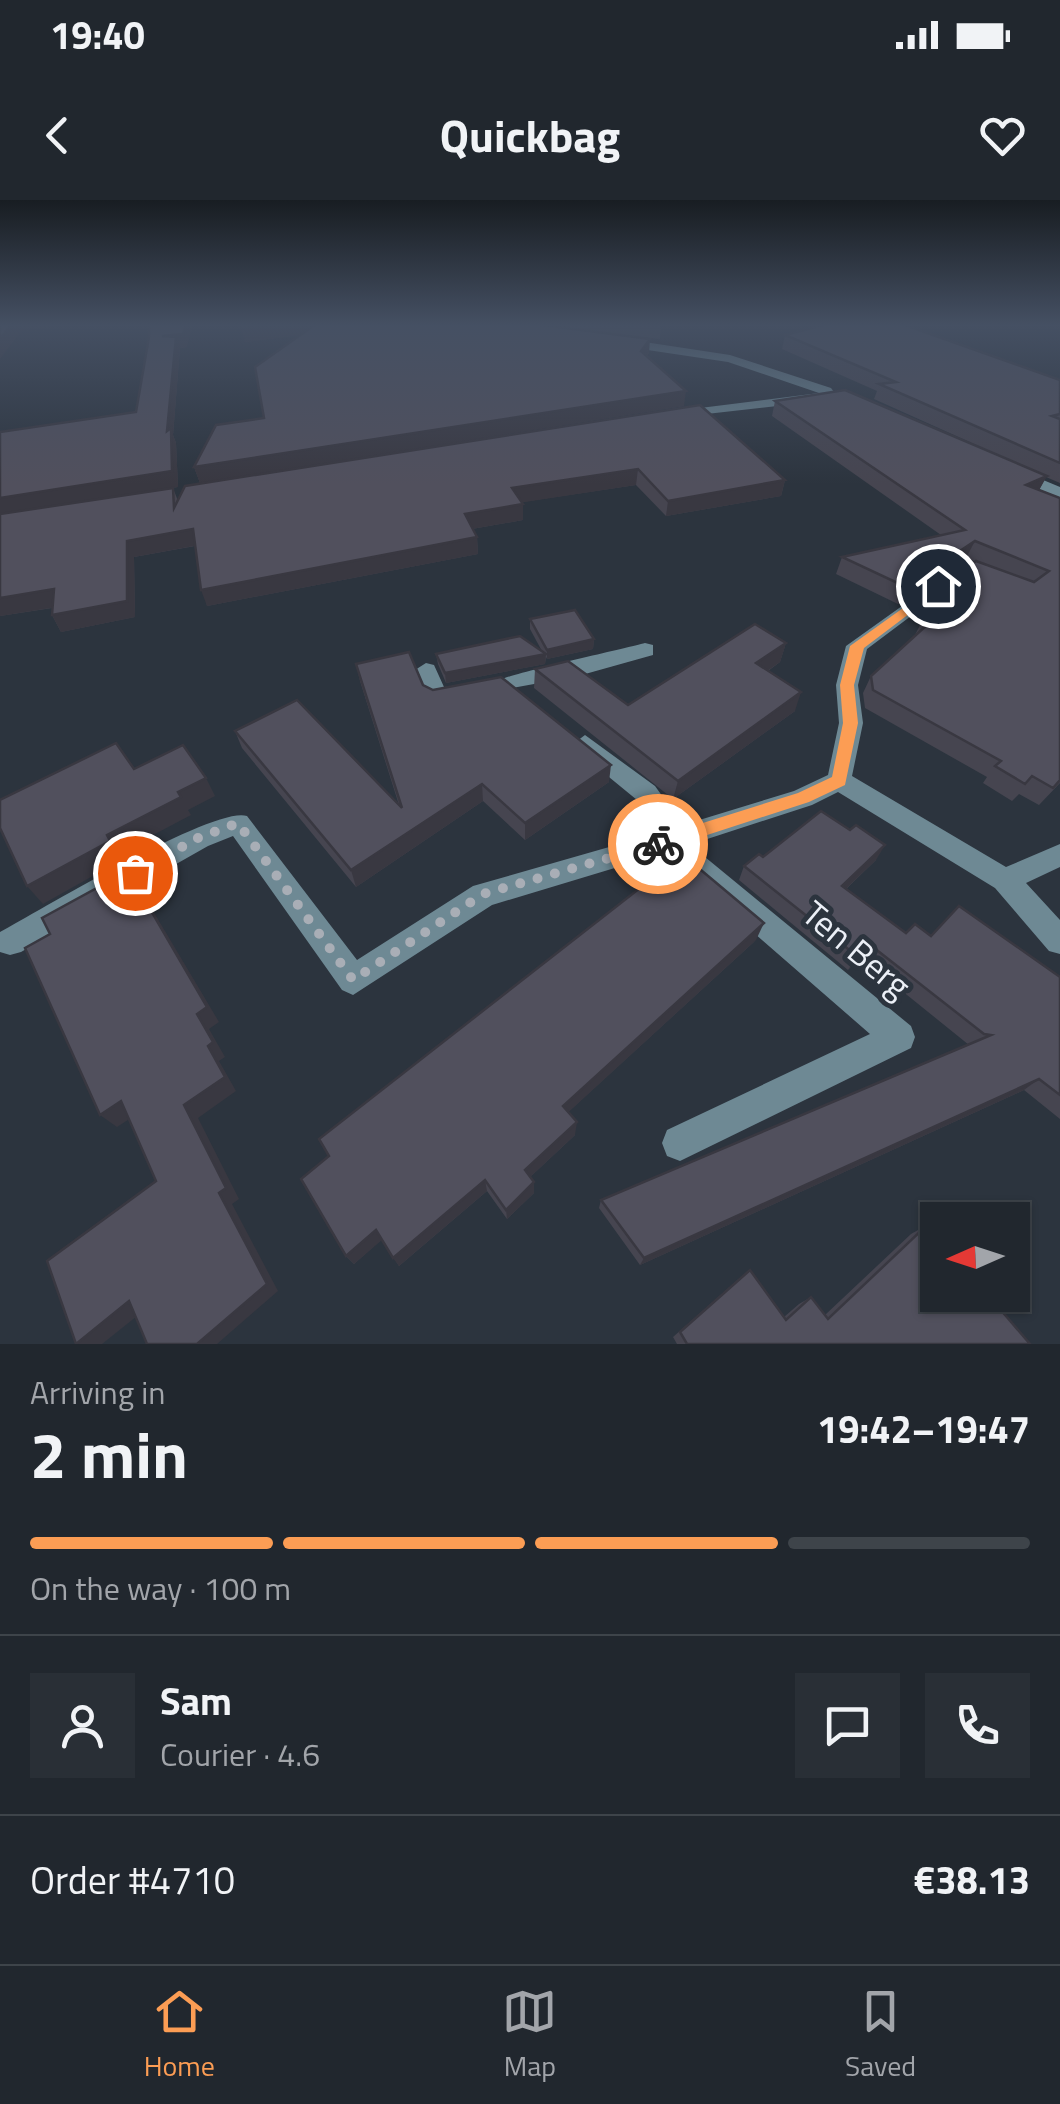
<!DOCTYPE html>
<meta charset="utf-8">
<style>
:root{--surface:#21272e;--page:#292f36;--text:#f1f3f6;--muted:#a2a5aa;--line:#3e444a;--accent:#fc9d54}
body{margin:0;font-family:"Titillium Web",sans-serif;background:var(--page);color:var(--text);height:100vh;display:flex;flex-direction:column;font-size:38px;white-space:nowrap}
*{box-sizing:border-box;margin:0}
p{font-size:32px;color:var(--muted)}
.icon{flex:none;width:55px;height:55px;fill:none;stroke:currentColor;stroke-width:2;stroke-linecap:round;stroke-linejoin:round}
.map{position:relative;height:1144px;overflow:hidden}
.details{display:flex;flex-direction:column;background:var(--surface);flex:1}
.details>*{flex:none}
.needle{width:65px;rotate:267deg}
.tools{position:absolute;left:920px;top:1002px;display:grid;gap:20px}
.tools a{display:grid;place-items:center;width:110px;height:110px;border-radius:0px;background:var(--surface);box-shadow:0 2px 8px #0004,0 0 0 2px var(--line);font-size:50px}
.pin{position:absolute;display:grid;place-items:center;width:85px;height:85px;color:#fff;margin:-42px;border:5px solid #fff;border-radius:50%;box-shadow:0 2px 10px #0007}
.courier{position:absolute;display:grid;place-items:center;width:100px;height:100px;margin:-50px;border:8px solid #fc9d54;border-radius:50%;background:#fff;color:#222;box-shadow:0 2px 12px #0007}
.headline em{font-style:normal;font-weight:700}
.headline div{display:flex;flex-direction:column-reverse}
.headline{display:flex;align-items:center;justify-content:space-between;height:170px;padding:0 30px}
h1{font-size:65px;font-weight:700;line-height:75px}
.bar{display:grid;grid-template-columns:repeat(4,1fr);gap:15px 10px;align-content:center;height:120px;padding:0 30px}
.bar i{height:12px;border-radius:8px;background:var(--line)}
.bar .on{background:var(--accent)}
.bar p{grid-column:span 4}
.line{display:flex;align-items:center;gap:25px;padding:0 30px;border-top:2px solid var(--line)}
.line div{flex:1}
.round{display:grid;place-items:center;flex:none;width:105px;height:105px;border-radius:0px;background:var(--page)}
.status{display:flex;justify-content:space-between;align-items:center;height:70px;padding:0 50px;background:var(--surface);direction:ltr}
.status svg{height:28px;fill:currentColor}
header{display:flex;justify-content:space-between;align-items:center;height:130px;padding:0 30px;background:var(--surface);font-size:45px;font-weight:700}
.tab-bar{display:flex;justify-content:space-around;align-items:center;height:140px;border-top:2px solid var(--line);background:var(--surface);font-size:28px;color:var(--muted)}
.tab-bar a{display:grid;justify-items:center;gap:5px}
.tab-bar .on{color:var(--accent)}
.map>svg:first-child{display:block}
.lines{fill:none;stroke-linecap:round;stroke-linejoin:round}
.minor{fill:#6e8994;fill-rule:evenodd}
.wall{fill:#464550}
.shaded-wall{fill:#393841}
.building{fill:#51505d;stroke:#393841;stroke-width:2.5}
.route{fill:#fc9d54}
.done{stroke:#a9aeb6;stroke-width:10;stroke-dasharray:0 18}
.labels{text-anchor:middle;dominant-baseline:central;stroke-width:10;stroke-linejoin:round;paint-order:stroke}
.near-street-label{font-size:35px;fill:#ecf0f7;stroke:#2c343e}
</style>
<div class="status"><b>19:40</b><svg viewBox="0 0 49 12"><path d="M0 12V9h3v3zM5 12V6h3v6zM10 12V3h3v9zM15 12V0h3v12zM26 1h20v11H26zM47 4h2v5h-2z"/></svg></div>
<header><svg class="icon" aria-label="back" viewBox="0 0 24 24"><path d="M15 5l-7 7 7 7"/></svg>Quickbag<svg class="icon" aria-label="heart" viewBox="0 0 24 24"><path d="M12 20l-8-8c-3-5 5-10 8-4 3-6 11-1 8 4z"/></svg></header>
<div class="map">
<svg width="1060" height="1144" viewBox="0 0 1060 1144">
<rect width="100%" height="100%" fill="#2c343e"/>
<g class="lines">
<!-- minor -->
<g class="minor">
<polygon points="618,138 730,155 831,188 837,196 830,200 671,218 669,215 676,211 819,193 728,162 614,145"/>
<polygon points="1014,268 1060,287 1060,298 1008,276 1006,273"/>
<path d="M965 361 1007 379 997 385 967 374 867 449 858 485 863 523 852 576 1006 667 1060 644V667L1026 683 1060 720V754L1049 751 995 688 838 592 812 605 695 643 705 657 911 826 915 837 911 848 680 961 667 956 662 943 667 930 870 834 685 673 671 651 492 705 353 795 342 790 233 636 208 646 21 752 10 755 0 752V732C39 711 215 605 247 616L357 760 473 686 658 633 637 600 576 550 573 544 585 535 655 586 683 625 794 591 828 575 839 523 836 485 846 446Z"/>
<path d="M645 443 653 445V455L578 476 507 489 496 482C502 475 624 449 645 443Z"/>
<polygon points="426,463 434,465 444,487 471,486 474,491 471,496 437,504 429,501 415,470"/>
</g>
</g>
<!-- wall -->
<g class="wall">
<polygon points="241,124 659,124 661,125 660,139 604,133 649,153 647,156 684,206 200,283 194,267 264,218 300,135 245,142"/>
<polygon points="785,135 1060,180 1060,283 1046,277 1039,290 1060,298 1060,583 1039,605 1019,594 1012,601 983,583 987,577 865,508 863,493 871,476 915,435 922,421 927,418 919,415 927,397 976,362 966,358 898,404 836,374 842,357 941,335 772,216 775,201 1014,262 874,199 877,191 782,149"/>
<polygon points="149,137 187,147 180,148 173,235 176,243 178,287 126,295 173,288 178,301 700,205 785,280 781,296 666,316 636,285 522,302 523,320 472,329 477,337 478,354 207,406 195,346 134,357 135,417 61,432 52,415 52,408 0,416 0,232 136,212"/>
<polygon points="530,419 594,439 593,449 547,459 546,457 545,464 446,483 438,464 436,454 543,453 530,429"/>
<polygon points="786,443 780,462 768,471 795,511 673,599 534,488 535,469 628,505"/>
<polygon points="356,464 423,485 609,582 525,640 483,601 356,687 242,548 235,531 399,605 360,481"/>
<polygon points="850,630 876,660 846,689 906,733 931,736 1060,777 1060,919 1024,890 640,1065 599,1008 601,1000 969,845 860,757 848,770 739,680 744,666 763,657"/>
<polygon points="756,740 568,912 575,935 530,977 534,982 534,993 507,1019 487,991 399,1066 382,1039 354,1064 346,1056"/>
<polygon points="927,1025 1030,1144 677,1144 673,1137 741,1077 784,1117 799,1104 811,1097 825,1115 911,1034"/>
</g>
<!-- shaded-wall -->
<g class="shaded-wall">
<polygon points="12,124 58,124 58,126 22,130 0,159 0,139"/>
<polygon points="186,124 193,124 187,147 180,148 173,235 176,243 178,287 0,315 0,298 167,231 162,136"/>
<polygon points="278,124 325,124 326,132 245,142 241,128"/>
<polygon points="650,139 649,153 639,165 641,151"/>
<polygon points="686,191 684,206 200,283 194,267"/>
<polygon points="638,269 636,285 512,304 512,288"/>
<polygon points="1047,276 1038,292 1026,285"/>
<polygon points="785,280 781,296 666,316 668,301"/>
<polygon points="523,304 523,320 466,330 465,314"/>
<polygon points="193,329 199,345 134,357 135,417 61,432 52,415 127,341"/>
<polygon points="477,337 478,354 207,406 201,390"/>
<polygon points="975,341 966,358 898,404 906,387"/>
<polygon points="54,389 63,406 0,416 0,398"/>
<polygon points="594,439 593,449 547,459 547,450"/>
<polygon points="786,443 780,462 751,482 756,463"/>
<polygon points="546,454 545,464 446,483 445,473"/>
<polygon points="801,492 795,511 673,599 678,581"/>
<polygon points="611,565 609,582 525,640 525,623"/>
<polygon points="206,578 215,596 188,610 191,615 119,653 123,659 43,704 27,686 107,635 178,592"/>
<polygon points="482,584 483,601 356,687 351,670"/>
<polygon points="885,645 876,660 834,700 842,686"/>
<polygon points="128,671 140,689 219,822 209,829 225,857 219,861 236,891 198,918 239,999 232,1004 278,1091 217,1144 197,1144 219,993 184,905 208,846 197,814"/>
<polygon points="764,723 756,740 561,919 563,906"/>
<polygon points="869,744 860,757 848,770 857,756"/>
<polygon points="1039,879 1024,890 640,1065 644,1058"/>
<polygon points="121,901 137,914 117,927 100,915"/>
<polygon points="577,922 575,935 526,981 525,970"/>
<polygon points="485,980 487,991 399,1066 393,1058"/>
<polygon points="534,982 534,993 507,1019 506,1010"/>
<polygon points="376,1030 383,1039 354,1064 346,1056"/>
<polygon points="129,1101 147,1108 102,1144 76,1144"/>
</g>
<!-- building -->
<g class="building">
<polygon points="0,124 12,124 0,139"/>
<polygon points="149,124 186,124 183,134 162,136 176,137 167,231 171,228 172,271 0,298 0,232 136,212 149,137"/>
<polygon points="241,124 278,124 241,128"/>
<polygon points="316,124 535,124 650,139 641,151 686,191 194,267 216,225 264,218 255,167"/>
<polygon points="827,124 902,124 1060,180 1060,214 1052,216 1060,219 1060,263 879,184 896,182 785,135"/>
<polygon points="845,190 1047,276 1026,285 1060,298 1060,580 1053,588 1032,576 1025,584 995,566 1001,561 873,490 871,476 928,424 922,421 947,407 927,397 976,361 1034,382 1049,371 975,341 906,387 842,357 965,330 775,201"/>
<polygon points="700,205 785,280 668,301 638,269 512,288 523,304 465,314 477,337 201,390 193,329 127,341 127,401 52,415 54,389 0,398 0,314 173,288 174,308 185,286"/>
<polygon points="575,410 594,439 547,450 530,419"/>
<polygon points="755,424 786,443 756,463 801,492 678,581 535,469 568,461 628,505"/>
<polygon points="520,436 546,454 445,473 436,454"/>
<polygon points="409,452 423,485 433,490 501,477 611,565 525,623 482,584 351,670 235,531 297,500 402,608 356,464"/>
<polygon points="116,543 134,569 183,545 206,578 178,592 181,597 107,635 110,641 27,686 0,628 0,600"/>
<polygon points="821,611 850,630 856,625 885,645 842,686 906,733 915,724 931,736 959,706 1060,777 1060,895 1039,879 644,1058 601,1000 991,835 984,834 869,744 857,756 744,666 759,654 763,657"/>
<polygon points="689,660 764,723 563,906 577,922 525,970 534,982 506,1010 485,980 393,1058 376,1030 346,1056 301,979 329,956 319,939 663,670 669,675"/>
<polygon points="128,671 207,807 197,814 213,842 208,846 225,877 184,905 226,988 219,993 267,1084 197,1144 147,1144 129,1101 76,1144 47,1061 156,981 121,901 100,915 25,748 50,734 42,718"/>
<polygon points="927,1025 938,1037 938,1095 988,1095 1030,1144 687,1144 680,1132 750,1070 786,1120 811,1097 828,1119"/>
</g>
<!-- sky -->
<linearGradient id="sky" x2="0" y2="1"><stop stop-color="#181d22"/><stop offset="0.44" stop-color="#455063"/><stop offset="1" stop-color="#455063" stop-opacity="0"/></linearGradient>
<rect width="1060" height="284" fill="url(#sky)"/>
<!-- route -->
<polygon class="route" points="938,383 942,389 864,448 854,485 858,523 845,585 809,602 658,651 652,649 652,639 798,593 832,577 843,523 840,485 850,446"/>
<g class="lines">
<!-- done -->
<polyline class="done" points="135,673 198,638 238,623 353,780 483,694 658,644"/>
</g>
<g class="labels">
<!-- near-street labels -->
<g class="near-street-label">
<text transform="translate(857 749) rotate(40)">Ten Berg</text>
</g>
</g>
</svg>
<div class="tools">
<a><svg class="needle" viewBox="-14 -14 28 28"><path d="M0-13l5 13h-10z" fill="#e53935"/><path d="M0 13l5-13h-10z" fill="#a2a5aa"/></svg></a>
</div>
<div class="pin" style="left:135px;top:673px;background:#ea580c"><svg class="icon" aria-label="bag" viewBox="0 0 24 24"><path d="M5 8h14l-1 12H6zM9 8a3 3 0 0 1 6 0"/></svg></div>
<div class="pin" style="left:938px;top:386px;background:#1f2937"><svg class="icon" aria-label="home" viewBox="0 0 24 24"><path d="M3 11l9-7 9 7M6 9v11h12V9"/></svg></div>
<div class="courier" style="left:658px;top:644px"><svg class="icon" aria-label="bike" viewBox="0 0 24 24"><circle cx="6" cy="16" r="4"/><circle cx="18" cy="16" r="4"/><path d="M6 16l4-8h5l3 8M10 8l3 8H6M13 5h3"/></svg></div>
</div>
<section class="details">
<div class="headline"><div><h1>2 min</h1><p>Arriving in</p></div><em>19:42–19:47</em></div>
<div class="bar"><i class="on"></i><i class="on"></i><i class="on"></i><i></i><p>On the way · 100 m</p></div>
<div class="line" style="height:180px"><a class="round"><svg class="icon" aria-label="person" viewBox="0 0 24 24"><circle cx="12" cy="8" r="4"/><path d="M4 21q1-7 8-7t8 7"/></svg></a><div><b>Sam</b><p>Courier · 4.6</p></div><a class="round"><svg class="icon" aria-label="chat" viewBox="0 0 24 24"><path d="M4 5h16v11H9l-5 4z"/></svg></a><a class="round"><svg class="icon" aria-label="phone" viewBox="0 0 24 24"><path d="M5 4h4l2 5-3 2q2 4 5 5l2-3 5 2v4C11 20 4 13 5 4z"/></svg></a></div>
<div class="line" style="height:130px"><div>Order #4710</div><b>€38.13</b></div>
</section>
<nav class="tab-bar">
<a class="on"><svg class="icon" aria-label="home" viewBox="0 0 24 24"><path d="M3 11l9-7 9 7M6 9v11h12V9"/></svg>Home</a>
<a><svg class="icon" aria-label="map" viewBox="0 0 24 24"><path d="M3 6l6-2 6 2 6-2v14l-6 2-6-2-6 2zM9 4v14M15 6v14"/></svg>Map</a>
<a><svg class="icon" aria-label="saved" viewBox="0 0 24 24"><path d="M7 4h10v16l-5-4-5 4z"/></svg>Saved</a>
</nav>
